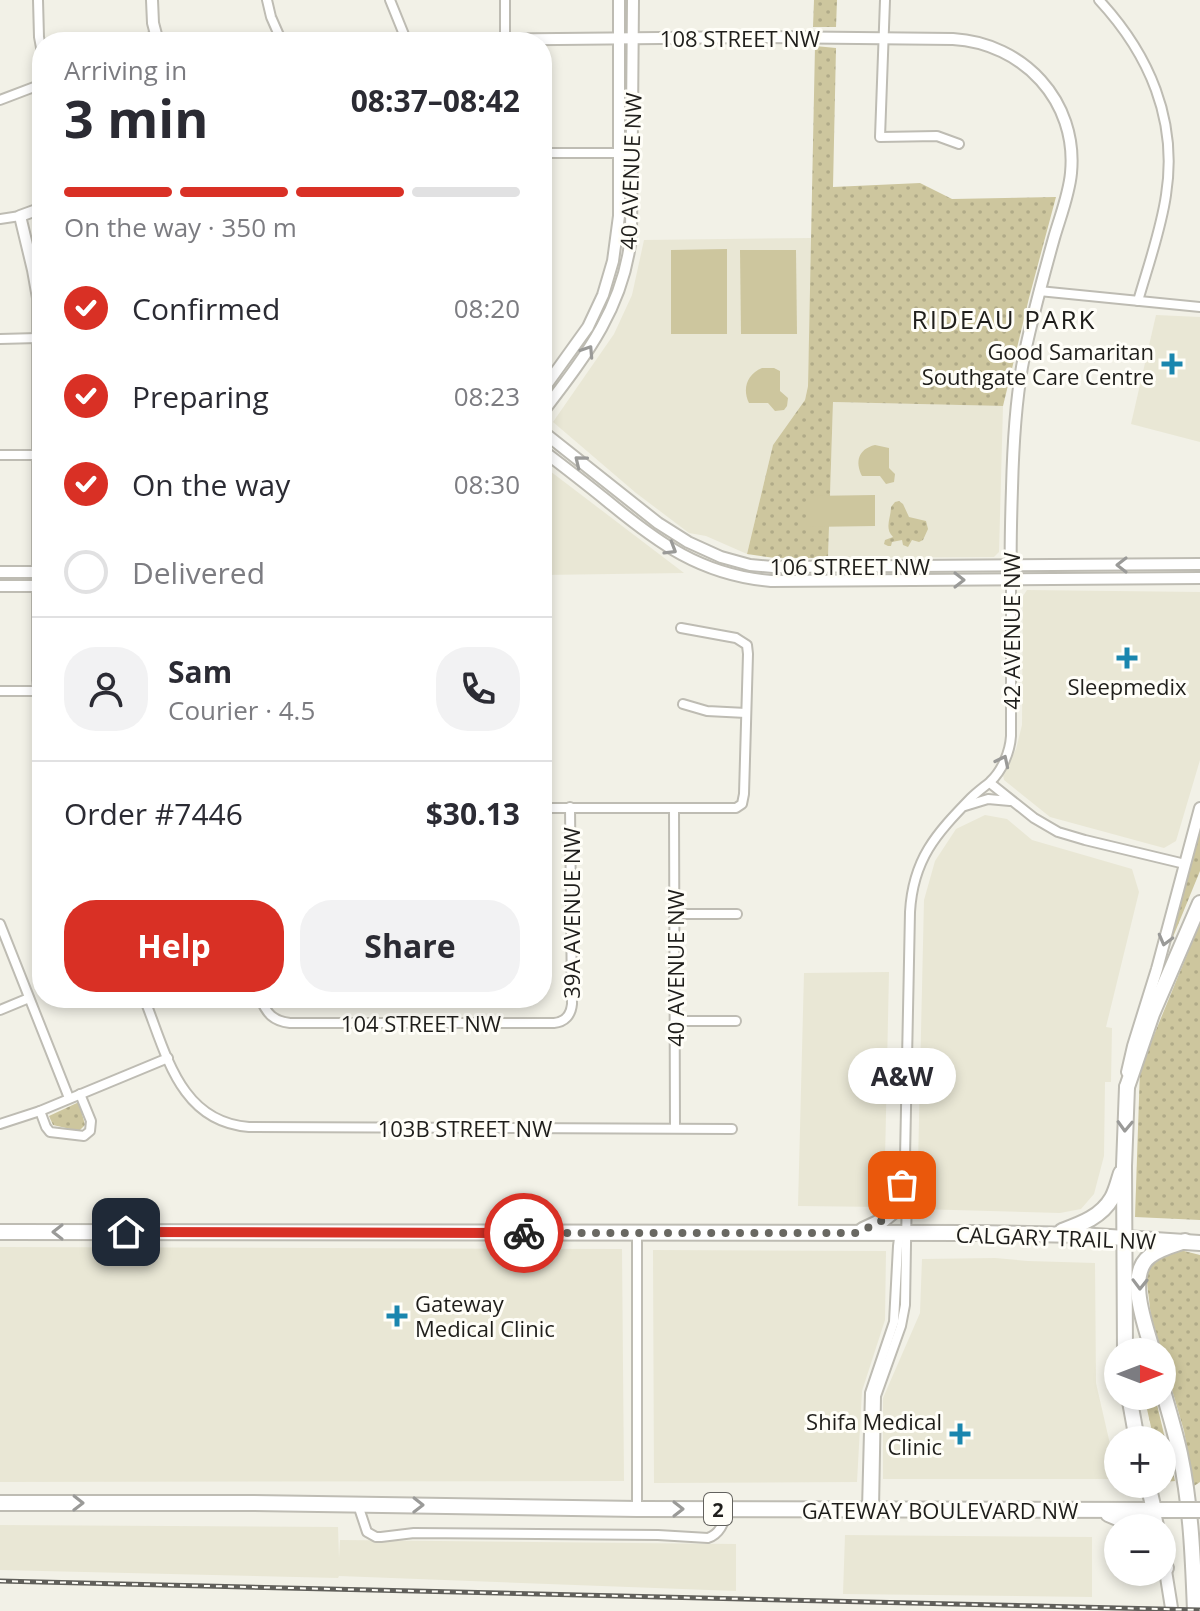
<!DOCTYPE html>
<meta charset="utf-8">
<style>
:root{--surface:#fff;--page:#f2f2f3;--text:#2b2b33;--muted:#7c7c81;--line:#e1e1e2;--accent:#d93025}
body{margin:0;font-family:"Open Sans",sans-serif;background:var(--page);color:var(--text);height:100vh;display:flex;flex-direction:column;font-size:30px;white-space:nowrap}
*{box-sizing:border-box;margin:0}
p{font-size:26px;color:var(--muted)}
.icon{flex:none;width:44px;height:44px;fill:none;stroke:currentColor;stroke-width:2;stroke-linecap:round;stroke-linejoin:round}
.map{position:relative;flex:1;overflow:hidden}
.side{position:absolute;left:32px;top:32px;width:520px;height:976px;display:flex;flex-direction:column;background:var(--surface);border-radius:32px;box-shadow:0 4px 12px #0003}
.side>*{flex:none}
.needle{width:52px;rotate:90deg}
.tools{position:absolute;left:1104px;top:1338px;display:grid;gap:16px}
.tools a{display:grid;place-items:center;width:72px;height:72px;border-radius:50%;background:var(--surface);box-shadow:0 4px 12px #0003;font-size:40px}
.pin{position:absolute;display:grid;place-items:center;width:68px;height:68px;color:#fff;margin:-34px;border-radius:16px;box-shadow:0 4px 12px #0006}
.courier{position:absolute;display:grid;place-items:center;width:80px;height:80px;margin:-40px;border:6px solid #d93025;border-radius:50%;background:#fff;color:#222;box-shadow:0 2px 10px #0007}
.bubble{position:absolute;height:56px;border-radius:28px;background:var(--surface);box-shadow:0 4px 12px #0003;font-size:26px;font-weight:700;line-height:56px;text-align:center}
.headline em{font-style:normal;font-weight:700}
.headline div{display:flex;flex-direction:column-reverse}
.headline{display:flex;align-items:center;justify-content:space-between;height:136px;padding:0 32px}
h1{font-size:52px;font-weight:700;line-height:60px}
.bar{display:grid;grid-template-columns:repeat(4,1fr);gap:12px 8px;align-content:center;height:96px;padding:0 32px}
.bar i{height:10px;border-radius:6px;background:var(--line)}
.bar .selected{background:var(--accent)}
.bar p{grid-column:span 4}
.line{display:flex;align-items:center;gap:20px;padding:0 32px;border-top:2px solid var(--line)}
.line div{flex:1}
.round{display:grid;place-items:center;flex:none;width:84px;height:84px;border-radius:32px;background:var(--page)}
ol{padding:0 32px;list-style:none}
li{display:flex;align-items:center;gap:24px;height:88px}
li p{margin-inline-start:auto}
li .icon{padding:8px;border-radius:50%;background:var(--accent);color:#fff;stroke-width:4}
li:last-child{color:var(--muted)}
li i{width:44px;height:44px;border:4px solid var(--line);border-radius:50%}
.primary-button{display:flex;gap:16px;margin-top:auto;padding:16px 32px}
.primary-button a{flex:1;height:92px;border-radius:32px;background:var(--accent);color:#fff;font-size:32px;font-weight:700;line-height:92px;text-align:center}
.primary-button a+a{background:var(--page);color:var(--text)}
.map>svg:first-child{display:block}
.built{fill:#e9e7d5}
.green{fill:url(#green-dots)}
.pitch{fill:#cdc69e}
.lines{fill:none;stroke-linecap:round;stroke-linejoin:round}
.minor-casing{stroke:#bebcb3;stroke-width:12}
.tertiary-casing{stroke:#bebcb3;stroke-width:14}
.secondary-casing{stroke:#bebcb3;stroke-width:15}
.trunk-casing{stroke:#bebcb3;stroke-width:18}
.motorway-casing{stroke:#bebcb3;stroke-width:18}
.minor{stroke:#fff;stroke-width:8}
.tertiary{stroke:#fff;stroke-width:10}
.secondary{stroke:#fff;stroke-width:11}
.trunk{stroke:#fff;stroke-width:14}
.motorway{stroke:#fff;stroke-width:14}
.rail-casing{stroke:#605f5a;stroke-width:5}
.rail{stroke:#fffef8;stroke-width:2;stroke-dasharray:6;stroke-linecap:butt}
.trunk-bridge-casing{stroke:#bebcb3;stroke-width:18;stroke-linecap:butt}
.trunk-bridge{stroke:#fff;stroke-width:14}
.oneway{stroke:#9a9a98}
.done{stroke:#696862;stroke-width:8;stroke-dasharray:0 14.4}
.route{stroke:#d93025;stroke-width:10}
.poi-dot{fill:#1a86ae;stroke:#fffef8;stroke-width:3}
.labels{text-anchor:middle;dominant-baseline:central;stroke-width:6;stroke-linejoin:round;paint-order:stroke}
.shield{fill:#fffef8;stroke:#62615d;stroke-width:2}
.shield-label{font-size:20px;font-weight:bold;fill:#1f1e1b}
.street-label{font-size:22px;fill:#1f1e1b;stroke:#fffef8}
.poi-label{font-size:22px;fill:#1f1e1b;stroke:#fffef8;text-anchor:end}
.quarter-label{font-size:26px;letter-spacing:2px;fill:#1f1e1b;stroke:#fffef8}
</style>
<div class="map">
<svg width="1200" height="1611" viewBox="0 0 1200 1611">
<defs>
<pattern id="green-dots" width="8" height="8" patternUnits="userSpaceOnUse" patternTransform="scale(2)"><rect width="8" height="8" fill="#cdc69e"/><path d="M2 2h.1M6 6h.1" fill="none" stroke="#b0aa88" stroke-width="1.8" stroke-linecap="round"/></pattern>
</defs>
<rect width="100%" height="100%" fill="#f2f1e7"/>
<!-- built -->
<g class="built">
<polygon points="812,238 808,386 805,400 773,445 747,554 706,536 689,533 636,493 553,422 614,334 632,295 644,240"/>
<polygon points="1156,315 1200,317 1200,442 1131,424"/>
<polygon points="833,402 1003,406 999,552 994,557 828,558"/>
<polygon points="542,465 684,573 542,575"/>
<polygon points="1027,590 1200,592 1200,760 1176,841 1164,848 1050,817 1004,780 1003,775 1016,749 1022,725 1023,596"/>
<polygon points="985,815 1007,819 1032,840 1132,869 1139,892 1106,1027 1112,1028 1111,1082 1105,1082 1104,1156 1094,1194 1081,1209 1060,1213 917,1209 924,900 935,861 956,829"/>
<polygon points="889,972 884,1207 798,1206 804,973"/>
<polygon points="0,1247 622,1249 624,1481 0,1482"/>
<polygon points="653,1250 886,1251 885,1320 862,1391 857,1482 654,1483"/>
<polygon points="995,1258 1028,1261 1095,1263 1096,1383 1118,1479 883,1479 883,1398 920,1313 922,1259"/>
<polygon points="0,1525 338,1527 339,1558 340,1540 736,1544 736,1591 339,1576 338,1578 0,1570"/>
<polygon points="845,1535 1092,1537 1092,1597 843,1594"/>
</g>
<!-- green -->
<g class="green">
<polygon points="814,0 837,0 836,27 813,27"/>
<polygon points="815,46 836,48 833,187 920,183 952,199 1056,197 1029,298 1003,406 833,402 828,558 775,558 747,554 773,445 805,400 808,386"/>
<path d="M899 501 903 504 909 517 926 521 928 529 923 540 919 542 912 540 908 547 903 545 902 540 892 542 891 546H888L884 544 885 540 893 537C884 528 891 518 891 507L895 502Z"/>
<polygon points="1200,828 1200,871 1164,959"/>
<polygon points="1200,923 1200,1220 1135,1217 1140,1069"/>
<polygon points="79,1102 85,1125 79,1131 53,1125 49,1116"/>
<polygon points="1176,1249 1200,1255 1200,1482 1194,1486 1184,1431 1151,1317 1146,1274 1155,1260"/>
<polygon points="1144,1396 1155,1396 1175,1481 1164,1482 1162,1475 1162,1440 1154,1440"/>
</g>
<!-- pitch -->
<g class="pitch">
<polygon points="727,249 727,334 671,334 671,250"/>
<polygon points="740,250 796,250 797,334 741,334"/>
<path d="M762 368H774L780 371V391L788 398 787 406 784 410 775 411 768 403H749C742 389 747 374 762 368Z"/>
<path d="M875 445 889 448V468L895 474 894 482 886 484 880 476H862C855 462 858 449 875 445Z"/>
<polygon points="875,495 875,526 809,527 809,496"/>
</g>
<g class="lines">
<defs>
<g id="minor">
<polyline points="38,0 39,37 42,53"/>
<polyline points="267,0 271,17 282,42"/>
<polyline points="390,0 407,42"/>
<polyline points="885,0 880,137 937,136 959,144"/>
<path d="M1099 0C1149 54 1178 120 1166 195 1161 230 1148 266 1138 301"/>
<polyline points="505,40 505,0"/>
<polyline points="139,42 155,35"/>
<polyline points="0,100 42,84"/>
<polyline points="542,153 633,153"/>
<polyline points="0,219 20,216"/>
<polyline points="1039,291 1200,307"/>
<polyline points="0,339 38,338"/>
<polyline points="0,455 38,455"/>
<polyline points="0,691 38,691"/>
<polyline points="683,704 707,711 746,713"/>
<polyline points="990,783 1034,818 1058,832 1085,840 1185,864"/>
<polyline points="965,806 988,799 1010,801"/>
<polyline points="542,808 736,808 742,804 744,794 748,654 747,645 736,638 681,628"/>
<polyline points="674,808 675,1128"/>
<polyline points="675,914 737,914"/>
<polyline points="0,924 69,1098"/>
<path d="M144 998C166 1052 179 1122 249 1127L732 1129"/>
<path d="M260 998C267 1014 273 1021 290 1023H554C565 1022 571 1015 572 1004L570 807"/>
<polyline points="0,1010 29,998"/>
<polyline points="675,1021 736,1021"/>
<polyline points="40,1111 46,1127 50,1132 84,1136 90,1131 91,1121 80,1094"/>
<polyline points="0,1124 40,1111 168,1058"/>
<polyline points="637,1233 637,1509"/>
<path d="M358 1505 367 1532 376 1537H381L414 1533 658 1535 708 1538C721 1534 724 1521 728 1509"/>
<polyline points="867,1509 870,1393 894,1322 898,1246 900,1231"/>
<path d="M874 1509 876 1396 901 1326 905 1305 907 1186 905 1158 910 912C913 859 936 834 971 798 977 792 984 787 990 782 1002 771 1010 752 1011 736V579"/>
</g>
<g id="tertiary">
<polyline points="152,0 153,23 158,42"/>
<path d="M437 42 461 40 761 37 953 39C1023 43 1078 101 1071 173 1069 195 1060 217 1054 238 1042 281 1030 324 1022 367 1015 408 1013 448 1012 488 1011 519 1010 549 1011 579"/>
<polyline points="42,208 20,216 33,270 38,298 38,680 42,723"/>
<polyline points="542,391 588,327 603,295 613,261 619,216 619,0"/>
<path d="M542 413C584 358 624 308 631 236L633 0"/>
<polyline points="542,431 658,523 688,542 721,557 750,565 773,567 1200,564"/>
<path d="M542 450C563 466 585 483 606 500 658 543 701 575 771 581L1200 578"/>
<polyline points="0,572 42,572"/>
<polyline points="0,586 42,586"/>
<polyline points="1127,1072 1133,1046 1157,969 1200,808"/>
</g>
<g id="secondary">
<polyline points="1154,1510 1158,1528"/>
<polyline points="1162,1549 1172,1611"/>
</g>
<g id="trunk">
<polyline points="863,1230 880,1222 892,1212 902,1185"/>
<path d="M1062 1231C1081 1224 1101 1217 1112 1198 1116 1191 1118 1182 1121 1173"/>
<polyline points="0,1232 976,1233 1080,1235 1200,1243"/>
<polyline points="1125,1352 1124,1166 1127,1087"/>
<polyline points="1129,1396 1137,1440"/>
<polyline points="1148,1484 1154,1510"/>
<polyline points="0,1503 252,1503 637,1509 1171,1510"/>
<polyline points="1108,1514 1141,1528"/>
<polyline points="1162,1561 1166,1568"/>
</g>
<g id="motorway">
<polyline points="1127,1087 1152,1014 1200,903"/>
<path d="M1153 1352C1146 1327 1125 1275 1150 1256 1160 1248 1174 1245 1185 1241"/>
<path d="M1162 1387C1168 1409 1175 1431 1180 1454 1191 1506 1193 1558 1195 1611"/>
</g>
</defs>
<!-- minor casing -->
<use href="#minor" class="minor-casing"/>
<!-- tertiary casing -->
<use href="#tertiary" class="tertiary-casing"/>
<!-- secondary casing -->
<use href="#secondary" class="secondary-casing"/>
<!-- trunk casing -->
<use href="#trunk" class="trunk-casing"/>
<!-- motorway casing -->
<use href="#motorway" class="motorway-casing"/>
<!-- minor -->
<use href="#minor" class="minor"/>
<!-- tertiary -->
<use href="#tertiary" class="tertiary"/>
<!-- secondary -->
<use href="#secondary" class="secondary"/>
<!-- trunk -->
<use href="#trunk" class="trunk"/>
<!-- motorway -->
<use href="#motorway" class="motorway"/>
<defs>
<polyline id="rail" points="0,1581 1200,1610"/>
</defs>
<!-- rail casing -->
<use href="#rail" class="rail-casing"/>
<!-- rail -->
<use href="#rail" class="rail"/>
<defs>
<polyline id="trunk-bridge" points="1171,1510 1200,1510"/>
</defs>
<!-- trunk-bridge casing -->
<use href="#trunk-bridge" class="trunk-bridge-casing"/>
<!-- trunk-bridge -->
<use href="#trunk-bridge" class="trunk-bridge"/>
</g>
<!-- one-way arrows -->
<defs><path id="oneway-chevron" d="M-2-3.5L2.5 0L-2 3.5" fill="none" stroke-width="1.6" stroke-linecap="round" stroke-linejoin="round" transform="scale(2)"/></defs>
<g class="oneway">
<use href="#oneway-chevron" transform="translate(588 351) rotate(-57)"/>
<use href="#oneway-chevron" transform="translate(580 461) rotate(-141)"/>
<use href="#oneway-chevron" transform="translate(671 549) rotate(31)"/>
<use href="#oneway-chevron" transform="translate(1122 565) rotate(180)"/>
<use href="#oneway-chevron" transform="translate(959 580)"/>
<use href="#oneway-chevron" transform="translate(1003 761) rotate(-64)"/>
<use href="#oneway-chevron" transform="translate(1165 940) rotate(105)"/>
<use href="#oneway-chevron" transform="translate(1125 1126) rotate(92)"/>
<use href="#oneway-chevron" transform="translate(58 1232) rotate(-180)"/>
<use href="#oneway-chevron" transform="translate(1140 1284) rotate(91)"/>
<use href="#oneway-chevron" transform="translate(78 1503) rotate(1)"/>
<use href="#oneway-chevron" transform="translate(418 1505) rotate(1)"/>
<use href="#oneway-chevron" transform="translate(678 1509)"/>
</g>
<g class="lines">
<!-- done -->
<polyline class="done" points="524,1233 857,1233 880,1222 892,1212 902,1185"/>
<!-- route -->
<polyline class="route" points="126,1232 524,1233"/>
</g>
<!-- markers -->
<g class="poi-dot">
<path d="M1168 352h8v8h8v8h-8v8h-8v-8h-8v-8h8z"/>
<path d="M1123 646h8v8h8v8h-8v8h-8v-8h-8v-8h8z"/>
<path d="M393 1304h8v8h8v8h-8v8h-8v-8h-8v-8h8z"/>
<path d="M956 1422h8v8h8v8h-8v8h-8v-8h-8v-8h8z"/>
</g>
<g class="labels">
<!-- shield labels -->
<rect class="shield" x="704" y="1493" width="28" height="32" rx="6"/>
<g class="shield-label">
<text x="718" y="1509">2</text>
</g>
<!-- street labels -->
<g class="street-label">
<text x="740" y="38">108 STREET NW</text>
<text transform="translate(630 171) rotate(-88)">40 AVENUE NW</text>
<text x="850" y="566">106 STREET NW</text>
<text transform="translate(1011 631) rotate(-90)">42 AVENUE NW</text>
<text transform="translate(571 913) rotate(-90)">39A AVENUE NW</text>
<text transform="translate(675 968) rotate(-90)">40 AVENUE NW</text>
<text x="421" y="1023">104 STREET NW</text>
<text x="465" y="1128">103B STREET NW</text>
<text transform="translate(1056 1237) rotate(2)">CALGARY TRAIL NW</text>
<text x="940" y="1510">GATEWAY BOULEVARD NW</text>
</g>
<!-- poi labels -->
<g class="poi-label">
<text x="1154" y="351">Good Samaritan<tspan x="1154" dy="25">Southgate Care Centre</tspan></text>
<text x="1127" y="686" text-anchor="middle">Sleepmedix</text>
<text x="415" y="1303" text-anchor="start">Gateway<tspan x="415" dy="25">Medical Clinic</tspan></text>
<text x="942" y="1421">Shifa Medical<tspan x="942" dy="25">Clinic</tspan></text>
</g>
<!-- quarter labels -->
<g class="quarter-label">
<text x="1004" y="319">RIDEAU PARK</text>
</g>
</g>
</svg>
<div class="tools">
<a><svg class="needle" viewBox="-14 -14 28 28"><path d="M0-13l5 13h-10z" fill="#e53935"/><path d="M0 13l5-13h-10z" fill="#7c7c81"/></svg></a>
<a>+</a>
<a>−</a>
</div>
<div class="pin" style="left:902px;top:1185px;background:#ea580c"><svg class="icon" aria-label="bag" viewBox="0 0 24 24"><path d="M5 8h14l-1 12H6zM9 8a3 3 0 0 1 6 0"/></svg></div>
<div class="pin" style="left:126px;top:1232px;background:#1f2937"><svg class="icon" aria-label="home" viewBox="0 0 24 24"><path d="M3 11l9-7 9 7M6 9v11h12V9"/></svg></div>
<div class="courier" style="left:524px;top:1233px"><svg class="icon" aria-label="bike" viewBox="0 0 24 24"><circle cx="6" cy="16" r="4"/><circle cx="18" cy="16" r="4"/><path d="M6 16l4-8h5l3 8M10 8l3 8H6M13 5h3"/></svg></div>
<div class="bubble" style="left:848px;top:1048px;width:108px">A&amp;W</div>
<section class="side">
<div class="headline"><div><h1>3 min</h1><p>Arriving in</p></div><em>08:37–08:42</em></div>
<div class="bar"><i class="selected"></i><i class="selected"></i><i class="selected"></i><i></i><p>On the way · 350 m</p></div>
<ol>
<li><svg class="icon" aria-label="check" viewBox="0 0 24 24"><path d="M5 12l5 5 9-10"/></svg>Confirmed<p>08:20</p></li>
<li><svg class="icon" aria-label="check" viewBox="0 0 24 24"><path d="M5 12l5 5 9-10"/></svg>Preparing<p>08:23</p></li>
<li><svg class="icon" aria-label="check" viewBox="0 0 24 24"><path d="M5 12l5 5 9-10"/></svg>On the way<p>08:30</p></li>
<li><i></i>Delivered</li>
</ol>
<div class="line" style="height:144px"><a class="round"><svg class="icon" aria-label="person" viewBox="0 0 24 24"><circle cx="12" cy="8" r="4"/><path d="M4 21q1-7 8-7t8 7"/></svg></a><div><b>Sam</b><p>Courier · 4.5</p></div><a class="round"><svg class="icon" aria-label="phone" viewBox="0 0 24 24"><path d="M5 4h4l2 5-3 2q2 4 5 5l2-3 5 2v4C11 20 4 13 5 4z"/></svg></a></div>
<div class="line" style="height:104px"><div>Order #7446</div><b>$30.13</b></div>
<div class="primary-button"><a>Help</a><a>Share</a></div>
</section>
</div>
